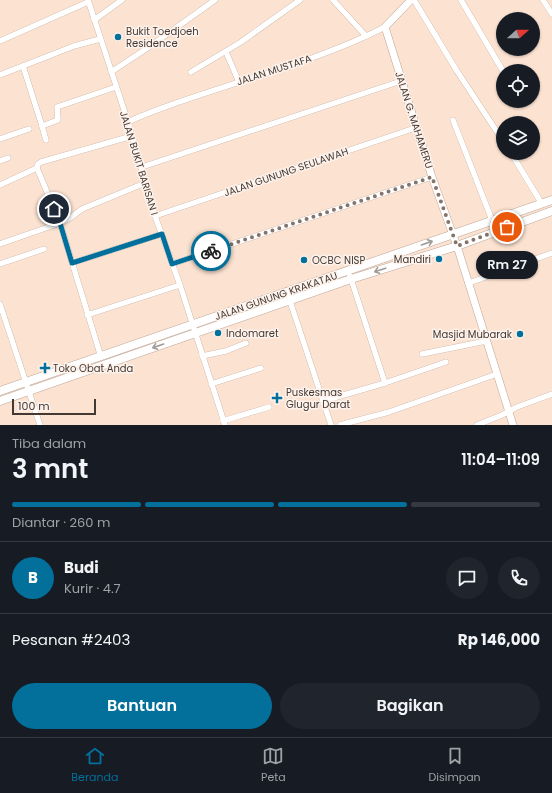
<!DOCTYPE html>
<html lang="id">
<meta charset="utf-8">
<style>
:root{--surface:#171b24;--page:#20242c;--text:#f1f3f6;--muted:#9ea1a6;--line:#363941;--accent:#036f9b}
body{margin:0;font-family:Poppins,sans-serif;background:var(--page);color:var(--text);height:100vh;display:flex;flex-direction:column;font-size:15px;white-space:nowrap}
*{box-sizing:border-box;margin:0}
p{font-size:13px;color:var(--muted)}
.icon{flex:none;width:22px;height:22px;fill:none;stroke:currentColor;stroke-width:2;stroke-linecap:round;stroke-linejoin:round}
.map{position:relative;height:425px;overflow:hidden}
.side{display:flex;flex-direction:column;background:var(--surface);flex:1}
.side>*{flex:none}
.needle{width:26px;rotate:69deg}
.buttons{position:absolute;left:496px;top:12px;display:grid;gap:8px}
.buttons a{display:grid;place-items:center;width:44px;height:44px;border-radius:50%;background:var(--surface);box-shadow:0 1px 3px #0004;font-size:20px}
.scale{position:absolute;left:12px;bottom:10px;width:84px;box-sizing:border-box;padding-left:4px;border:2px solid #433832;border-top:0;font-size:11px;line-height:14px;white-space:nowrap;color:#433832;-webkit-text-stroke:3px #fdf3ec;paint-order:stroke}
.pin{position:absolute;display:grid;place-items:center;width:34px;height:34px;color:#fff;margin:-17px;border:2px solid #fff;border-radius:50%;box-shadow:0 1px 4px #0007}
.courier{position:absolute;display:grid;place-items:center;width:40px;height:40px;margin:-20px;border:3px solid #036f9b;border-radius:50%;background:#fff;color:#222;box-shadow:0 1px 5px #0007}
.bubble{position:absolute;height:28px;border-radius:14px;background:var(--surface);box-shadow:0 1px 3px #0004;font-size:13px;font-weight:600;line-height:28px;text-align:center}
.head em{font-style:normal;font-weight:600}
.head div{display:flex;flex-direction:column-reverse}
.head{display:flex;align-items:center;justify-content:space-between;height:68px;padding:0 12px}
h1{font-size:26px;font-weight:600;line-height:30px}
.bar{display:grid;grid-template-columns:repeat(4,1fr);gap:6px 4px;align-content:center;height:48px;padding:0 12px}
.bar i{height:5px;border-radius:3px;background:var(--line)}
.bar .active{background:var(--accent)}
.bar p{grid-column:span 4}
.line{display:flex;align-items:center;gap:10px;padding:0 12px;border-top:1px solid var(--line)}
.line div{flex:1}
.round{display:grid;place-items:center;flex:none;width:42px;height:42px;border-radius:21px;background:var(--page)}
.primary-button{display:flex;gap:8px;margin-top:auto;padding:8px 12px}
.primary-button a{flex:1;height:46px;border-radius:24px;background:var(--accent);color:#fff;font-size:16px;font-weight:600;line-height:46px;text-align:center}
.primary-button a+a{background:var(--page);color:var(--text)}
.dock{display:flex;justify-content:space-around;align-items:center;height:56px;border-top:1px solid var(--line);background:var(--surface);font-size:11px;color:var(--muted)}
.dock a{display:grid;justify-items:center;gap:2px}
.dock .active{color:var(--accent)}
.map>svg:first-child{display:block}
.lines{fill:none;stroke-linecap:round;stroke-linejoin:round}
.minor-casing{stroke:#bea595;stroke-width:6}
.tertiary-casing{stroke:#bea595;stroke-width:8}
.secondary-casing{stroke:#bea595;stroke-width:9}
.minor{stroke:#fff;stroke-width:5.5}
.tertiary{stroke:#fff;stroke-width:7}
.secondary{stroke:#fff;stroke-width:8}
.oneway{stroke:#a19c98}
.done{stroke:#84746a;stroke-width:4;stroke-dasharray:0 7.2}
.route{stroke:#036f9b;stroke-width:5}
.poi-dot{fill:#036f9b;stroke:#fdf3ec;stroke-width:1.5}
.labels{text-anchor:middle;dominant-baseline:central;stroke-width:3;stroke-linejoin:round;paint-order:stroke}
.poi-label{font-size:10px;fill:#433832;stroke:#fdf3ec;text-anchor:start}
.street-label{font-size:10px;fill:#433832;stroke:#fdf3ec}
</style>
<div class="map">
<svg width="552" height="425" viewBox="0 0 552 425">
<rect width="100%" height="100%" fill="#fce2d1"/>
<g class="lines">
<defs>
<g id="minor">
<polyline points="88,0 128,122 155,216 180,285 225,425"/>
<polyline points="333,0 366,36"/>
<polyline points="414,0 457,71 503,141"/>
<polyline points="461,0 503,71"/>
<polyline points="543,0 552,14"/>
<polyline points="94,20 122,0"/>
<polyline points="0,41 88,2"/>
<polyline points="226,52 239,82"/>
<polyline points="23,66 42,126 58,120 57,107 116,87"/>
<polyline points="111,72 149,47 215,0"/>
<polyline points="191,72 241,42 300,0"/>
<polyline points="0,75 74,46 100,39"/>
<polyline points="533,91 537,88"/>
<polyline points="453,120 492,220"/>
<path d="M128 122C144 114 162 108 179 102 247 78 320 60 385 27"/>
<polyline points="42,126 46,140"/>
<polyline points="0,139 29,129"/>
<polyline points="511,153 542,204"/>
<polyline points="0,161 8,158"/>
<polyline points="142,167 401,81"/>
<polyline points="37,168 60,223 101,357"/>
<polyline points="0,185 37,168 38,164 41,162 132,136"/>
<polyline points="155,216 415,128"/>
<polyline points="0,244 60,223 70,218 82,209 145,183"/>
<polyline points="72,263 162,234"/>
<polyline points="0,264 44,249"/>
<polyline points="172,264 432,177"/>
<polyline points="350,276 385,383"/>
<polyline points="469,283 552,253"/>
<polyline points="287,292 331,425"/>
<polyline points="0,304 40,425"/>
<polyline points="87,315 180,285"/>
<polyline points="422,354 486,341"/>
<polyline points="202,356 226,351 246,343"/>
<polyline points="211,384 261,368"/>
<polyline points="323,401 385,383 446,362"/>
<polyline points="223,421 269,407"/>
<polyline points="340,425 389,412 497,374"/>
<polyline points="477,425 502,415 517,407 552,394"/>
</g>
<polyline id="tertiary" points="411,0 385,27 432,177 457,246 513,425"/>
<g id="secondary">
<polyline points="0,391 552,200"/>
<polyline points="0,401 351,279 457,246 552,211"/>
</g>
</defs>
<!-- minor casing -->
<use href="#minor" class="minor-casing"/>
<!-- tertiary casing -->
<use href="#tertiary" class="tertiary-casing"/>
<!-- secondary casing -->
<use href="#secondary" class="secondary-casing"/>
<!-- minor -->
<use href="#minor" class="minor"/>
<!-- tertiary -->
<use href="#tertiary" class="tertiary"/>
<!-- secondary -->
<use href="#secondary" class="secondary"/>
</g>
<!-- one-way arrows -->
<defs><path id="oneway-shaft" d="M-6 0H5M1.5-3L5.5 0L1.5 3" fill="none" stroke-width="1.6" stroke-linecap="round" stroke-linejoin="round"/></defs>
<g class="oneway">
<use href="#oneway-shaft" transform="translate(427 243) rotate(-19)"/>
<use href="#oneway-shaft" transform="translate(380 270) rotate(162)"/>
<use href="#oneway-shaft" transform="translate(158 346) rotate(161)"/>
</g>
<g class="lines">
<!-- done -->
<polyline class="done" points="211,251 432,177 457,246 507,227"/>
<!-- route -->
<polyline class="route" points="54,209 60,223 72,263 162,234 172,264 211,251"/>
</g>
<!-- markers -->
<g class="poi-dot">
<circle cx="118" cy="37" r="4"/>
<circle cx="439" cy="259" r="4"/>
<circle cx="304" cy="260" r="4"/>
<circle cx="218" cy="333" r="4"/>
<circle cx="520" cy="334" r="4"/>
<path d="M43 362h4v4h4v4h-4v4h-4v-4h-4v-4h4z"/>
<path d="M275 392h4v4h4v4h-4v4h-4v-4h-4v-4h4z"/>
</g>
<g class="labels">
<!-- poi labels -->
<g class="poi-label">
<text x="126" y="31">Bukit Toedjoeh<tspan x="126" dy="12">Residence</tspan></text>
<text x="431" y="259" text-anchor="end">Mandiri</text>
<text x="312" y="260">OCBC NISP</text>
<text x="226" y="333">Indomaret</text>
<text x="512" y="334" text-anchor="end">Masjid Mubarak</text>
<text x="53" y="368">Toko Obat Anda</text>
<text x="286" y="392">Puskesmas<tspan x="286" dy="12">Glugur Darat</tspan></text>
</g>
<!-- street labels -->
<g class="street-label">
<text transform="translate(274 70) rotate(-18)">JALAN MUSTAFA</text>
<text transform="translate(414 120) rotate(72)">JALAN G. MAHAMERU</text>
<text transform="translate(139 163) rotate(73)">JALAN BUKIT BARISAN I</text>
<text transform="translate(286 172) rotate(-19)">JALAN GUNUNG SEULAWAH</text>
<text transform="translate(276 296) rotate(-19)">JALAN GUNUNG KRAKATAU</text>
</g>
</g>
</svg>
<div class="buttons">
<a><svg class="needle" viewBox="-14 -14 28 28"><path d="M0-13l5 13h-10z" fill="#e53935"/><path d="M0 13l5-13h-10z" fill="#9ea1a6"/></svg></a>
<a><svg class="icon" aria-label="locate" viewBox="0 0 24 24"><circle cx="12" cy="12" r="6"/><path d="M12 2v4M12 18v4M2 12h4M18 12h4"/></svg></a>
<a><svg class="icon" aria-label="layers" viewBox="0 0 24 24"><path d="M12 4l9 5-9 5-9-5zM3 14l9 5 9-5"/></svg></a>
</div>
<div class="scale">100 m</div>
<div class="pin" style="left:507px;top:227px;background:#ea580c"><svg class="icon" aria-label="bag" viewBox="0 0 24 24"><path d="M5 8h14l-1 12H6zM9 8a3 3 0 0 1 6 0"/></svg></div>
<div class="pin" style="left:54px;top:209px;background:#1f2937"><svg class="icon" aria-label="home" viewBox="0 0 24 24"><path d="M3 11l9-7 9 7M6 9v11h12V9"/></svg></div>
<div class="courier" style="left:211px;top:251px"><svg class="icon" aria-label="bike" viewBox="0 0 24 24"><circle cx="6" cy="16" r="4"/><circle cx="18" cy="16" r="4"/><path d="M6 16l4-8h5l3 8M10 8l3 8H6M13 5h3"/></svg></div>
<div class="bubble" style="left:476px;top:251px;width:62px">Rm 27</div>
</div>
<section class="side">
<div class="head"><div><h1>3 mnt</h1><p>Tiba dalam</p></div><em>11:04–11:09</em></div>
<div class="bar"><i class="active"></i><i class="active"></i><i class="active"></i><i></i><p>Diantar · 260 m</p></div>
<div class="line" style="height:72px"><b class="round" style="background:var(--accent);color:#fff">B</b><div><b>Budi</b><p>Kurir · 4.7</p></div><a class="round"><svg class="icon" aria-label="chat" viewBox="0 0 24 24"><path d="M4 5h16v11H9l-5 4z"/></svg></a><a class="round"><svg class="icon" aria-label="phone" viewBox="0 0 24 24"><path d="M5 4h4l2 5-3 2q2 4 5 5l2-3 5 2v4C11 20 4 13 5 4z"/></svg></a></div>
<div class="line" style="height:52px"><div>Pesanan #2403</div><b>Rp 146,000</b></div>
<div class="primary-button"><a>Bantuan</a><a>Bagikan</a></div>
</section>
<nav class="dock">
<a class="active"><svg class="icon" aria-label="home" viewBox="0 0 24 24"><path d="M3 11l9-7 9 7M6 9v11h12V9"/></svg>Beranda</a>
<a><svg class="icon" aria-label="map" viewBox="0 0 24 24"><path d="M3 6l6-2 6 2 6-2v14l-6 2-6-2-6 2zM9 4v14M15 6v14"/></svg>Peta</a>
<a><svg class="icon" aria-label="saved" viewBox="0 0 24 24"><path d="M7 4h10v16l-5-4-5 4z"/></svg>Disimpan</a>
</nav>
